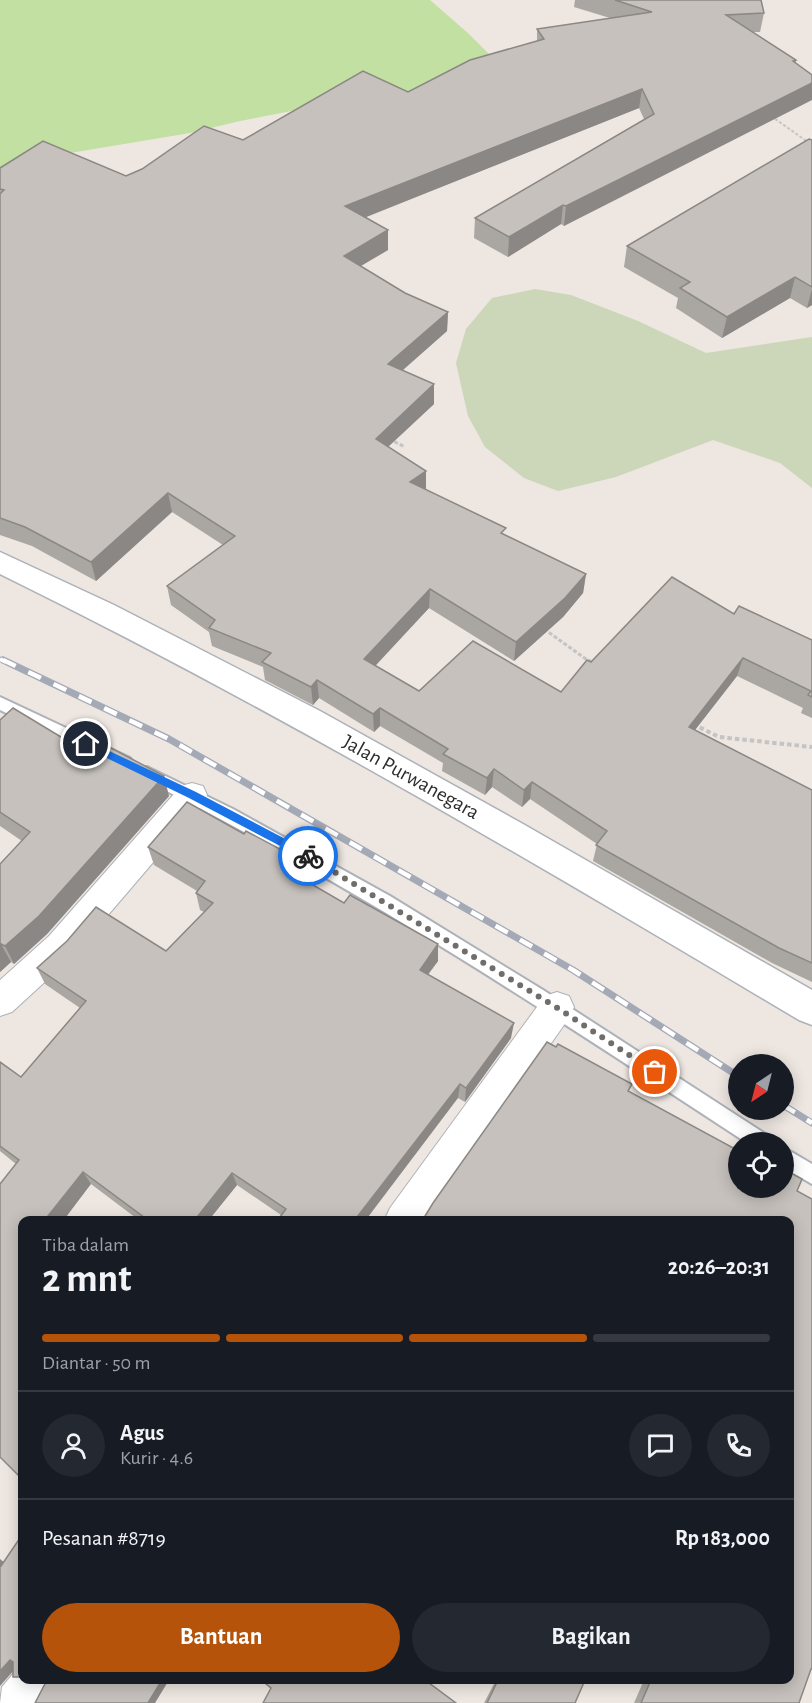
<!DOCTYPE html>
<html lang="id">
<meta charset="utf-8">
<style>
:root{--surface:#171b24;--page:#242831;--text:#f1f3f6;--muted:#9ea1a6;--line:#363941;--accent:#b45309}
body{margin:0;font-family:"Alegreya Sans",sans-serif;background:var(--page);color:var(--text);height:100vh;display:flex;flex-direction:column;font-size:22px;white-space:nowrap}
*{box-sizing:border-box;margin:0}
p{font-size:20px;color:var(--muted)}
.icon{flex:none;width:33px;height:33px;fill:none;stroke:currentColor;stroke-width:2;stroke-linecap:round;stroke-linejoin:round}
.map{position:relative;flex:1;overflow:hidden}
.side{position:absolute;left:18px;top:1216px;width:776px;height:468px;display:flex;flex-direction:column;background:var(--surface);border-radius:12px;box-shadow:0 3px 15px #0003}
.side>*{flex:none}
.needle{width:39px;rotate:215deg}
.buttons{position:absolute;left:728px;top:1054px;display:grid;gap:12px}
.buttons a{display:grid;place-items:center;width:66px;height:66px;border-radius:50%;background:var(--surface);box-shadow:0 3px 15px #0003;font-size:30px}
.pin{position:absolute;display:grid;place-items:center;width:51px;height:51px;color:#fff;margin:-26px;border:3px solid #fff;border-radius:50%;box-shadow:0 2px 6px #0007}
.courier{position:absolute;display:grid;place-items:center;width:60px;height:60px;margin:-30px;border:4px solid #1a73e8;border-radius:50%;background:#fff;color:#222;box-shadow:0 2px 8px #0007}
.headline em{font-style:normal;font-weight:700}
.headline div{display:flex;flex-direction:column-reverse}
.headline{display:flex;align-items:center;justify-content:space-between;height:102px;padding:0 24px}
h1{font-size:39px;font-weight:700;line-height:45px}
.bar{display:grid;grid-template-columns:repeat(4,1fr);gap:9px 6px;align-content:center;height:72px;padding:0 24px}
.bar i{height:8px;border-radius:4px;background:var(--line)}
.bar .current{background:var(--accent)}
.bar p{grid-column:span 4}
.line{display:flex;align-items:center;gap:15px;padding:0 24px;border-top:2px solid var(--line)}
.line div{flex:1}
.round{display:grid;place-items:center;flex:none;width:63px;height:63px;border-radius:32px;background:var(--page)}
.action{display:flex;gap:12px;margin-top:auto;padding:12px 24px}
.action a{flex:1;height:69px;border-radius:36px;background:var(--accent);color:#fff;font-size:24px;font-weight:700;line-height:69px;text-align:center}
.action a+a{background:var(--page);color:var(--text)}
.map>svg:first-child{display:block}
.green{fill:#c1e0a2}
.cemetery{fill:#ccd6b9}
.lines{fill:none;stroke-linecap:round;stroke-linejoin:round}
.lane-casing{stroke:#adb1b8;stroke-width:4}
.street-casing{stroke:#adb1b8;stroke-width:2}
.secondary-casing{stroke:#adb1b8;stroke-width:3}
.path-far2{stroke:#c4c4c4;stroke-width:2;stroke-dasharray:3 2;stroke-linecap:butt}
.path-far1{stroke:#c4c4c4;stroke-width:3;stroke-dasharray:4 2;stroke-linecap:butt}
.path{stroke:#c4c4c4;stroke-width:4;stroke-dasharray:4.5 3;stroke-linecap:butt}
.lane{fill:#fff;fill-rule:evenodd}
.street{fill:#fff;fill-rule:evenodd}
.secondary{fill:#fff;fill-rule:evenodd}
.rail-far1-casing{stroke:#a4a9b6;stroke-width:5}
.rail-casing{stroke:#a4a9b6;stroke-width:7}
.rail-far1{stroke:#fff;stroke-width:4;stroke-dasharray:11;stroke-linecap:butt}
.rail{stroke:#fff;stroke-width:4.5;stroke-dasharray:14;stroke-linecap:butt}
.wall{fill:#aaa6a2}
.shaded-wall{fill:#8b8784}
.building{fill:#c6c1bc;stroke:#8b8784;stroke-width:1.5}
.route{fill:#1a73e8}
.done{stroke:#706e6c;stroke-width:6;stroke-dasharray:0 10.8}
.labels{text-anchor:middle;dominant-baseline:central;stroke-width:4.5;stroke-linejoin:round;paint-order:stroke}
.street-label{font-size:21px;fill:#2d2d2d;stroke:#fff}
</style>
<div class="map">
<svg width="812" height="1703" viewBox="0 0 812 1703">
<rect width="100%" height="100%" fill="#ede6e1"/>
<!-- green -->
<polygon class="green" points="0,0 430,0 469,34 496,61 506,89 348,100 240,121 190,133 46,157 0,174"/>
<!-- cemetery -->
<polygon class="cemetery" points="535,289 571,295 638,321 706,353 812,337 812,488 780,463 713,440 616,477 558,491 524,478 485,447 468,416 456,363 466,329 492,298"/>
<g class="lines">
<defs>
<g id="lane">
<polygon points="0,697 130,758 132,762 130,766 124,768 118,766 0,710"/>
<path d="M147 767 233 809 390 896 543 990 770 1137 772 1143H747C549 1013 353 884 141 778L139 773 141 768Z"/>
<polygon points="783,1147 812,1164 812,1184 783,1167"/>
</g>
<g id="street">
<polygon points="192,783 203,786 207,795 203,804 73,956 12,1012 0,1016 0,980 49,936 181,786"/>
<polygon points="557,992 569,996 574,1007 569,1018 425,1221 384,1221 390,1208 545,996"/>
<polygon points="22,1663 22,1680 57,1680 45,1703 0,1703 2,1687"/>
</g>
<path id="secondary" d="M0 552 114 605 320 711 523 824 812 990V1025L799 1020C537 864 275 709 0 574Z"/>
</defs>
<!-- lane casing -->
<use href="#lane" class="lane-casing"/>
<!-- street casing -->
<use href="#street" class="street-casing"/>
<!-- secondary casing -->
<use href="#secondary" class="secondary-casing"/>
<!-- path-far2 -->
<polyline class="path-far2" points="771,116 812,145"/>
<!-- path-far1 -->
<g class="path-far1">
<polyline points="389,439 405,447"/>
<polyline points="544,629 590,662"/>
</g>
<!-- path -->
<g class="path">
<polyline points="588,660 592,663"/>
<polyline points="693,724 719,737 812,747"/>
</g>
<!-- lane -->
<use href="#lane" class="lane"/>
<!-- street -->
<use href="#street" class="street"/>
<!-- secondary -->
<use href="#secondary" class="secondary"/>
<defs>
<polyline id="rail-far1" points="0,659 6,662"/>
<g id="rail">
<polyline points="3,660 169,739 573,970 738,1076"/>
<polyline points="783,1105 812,1123"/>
</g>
</defs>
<!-- rail-far1 casing -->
<use href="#rail-far1" class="rail-far1-casing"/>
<!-- rail casing -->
<use href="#rail" class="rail-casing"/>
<!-- rail-far1 -->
<use href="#rail-far1" class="rail-far1"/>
<!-- rail -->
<use href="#rail" class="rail"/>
</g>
<!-- wall -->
<g class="wall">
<polygon points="575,0 761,0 764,13 760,32 753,32 796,60 796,63 564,226 561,224 508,257 474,238 475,218 644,119 639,108 366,217 388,230 388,250 360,266 405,293 448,312 447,331 403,370 434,404 388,447 426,490 505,535 586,574 583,593 563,617 514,661 429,608 375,665 419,691 561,692 591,662 734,614 812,640 812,718 801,713 803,708 737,676 695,730 812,790 812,982 772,963 593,861 597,844 530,799 522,807 492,787 485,795 442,771 443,763 380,726 374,732 319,698 313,705 265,680 263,667 212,646 209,632 171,605 167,586 223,545 172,512 96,581 32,546 0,535 0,168 126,176 408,92 537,41 537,29 610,18 574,7"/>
<polygon points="812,140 812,305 807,308 790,298 722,338 676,308 678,298 624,267 627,246"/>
<polygon points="0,720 99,760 169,796 47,934 14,964 11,962 0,972 0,864 22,841 0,826"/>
<polygon points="148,847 294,873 293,873 438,961 428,975 511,1038 465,1102 458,1098 281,1215 237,1185 208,1221 140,1221 91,1184 16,1164 0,1151 0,1062 21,1077 80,1008 45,984 37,968 166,951 204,912 200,910 196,893 197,891 154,865"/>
<polygon points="556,1047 632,1084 629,1091 734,1149 737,1144 797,1191 812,1199 812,1670 811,1670 799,1703 634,1703 644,1680 789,1680 789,1221"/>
<polygon points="496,1680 585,1680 575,1703 484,1703"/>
</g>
<!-- shaded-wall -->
<g class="shaded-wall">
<polygon points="812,83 812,100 564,226 566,206"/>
<polygon points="642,89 639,108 346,225 345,206"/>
<polygon points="563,205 561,224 508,257 509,237"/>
<polygon points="388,230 388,250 344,276 344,256"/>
<polygon points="795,277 790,298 722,338 727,317"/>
<polygon points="812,289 812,305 807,308"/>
<polygon points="448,312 447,331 388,383 388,364"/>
<polygon points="434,384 434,404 376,458 376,439"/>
<polygon points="426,471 426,490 410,482"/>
<polygon points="168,493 172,512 96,581 91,562"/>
<polygon points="586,574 583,593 563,617 514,661 516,642"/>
<polygon points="430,589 429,608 365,677 364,659"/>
<polygon points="743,658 737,676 684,744 689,727"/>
<polygon points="317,680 319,698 313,705 311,687"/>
<polygon points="380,708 380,726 374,732 373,714"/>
<polygon points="494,769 492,787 485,795 487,778"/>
<polygon points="164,776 169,796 47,934 14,964 5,946"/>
<polygon points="532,782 530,799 522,807 524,790"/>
<polygon points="291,855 294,873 285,884 282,867"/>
<polygon points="1,944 11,962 0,972 0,945"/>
<polygon points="438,944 438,961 419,986 420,970"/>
<polygon points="514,1023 511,1038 465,1102 466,1088"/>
<polygon points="460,1084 458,1098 365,1221 354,1221"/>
<polygon points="83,1172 91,1184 63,1221 44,1221"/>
<polygon points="232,1173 237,1185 208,1221 194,1221"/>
<polygon points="0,1559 13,1570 1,1566 0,1565"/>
<polygon points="10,1660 22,1661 0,1686 0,1687 0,1671"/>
<polygon points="162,1680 169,1680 155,1703 148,1703"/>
</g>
<!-- building -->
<g class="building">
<polygon points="615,0 761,0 764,13 726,15 796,60 793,61 812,75 812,83 566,206 563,205 509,237 475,218 654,114 642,89 345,206 388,230 344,256 405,293 448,312 388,364 434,384 376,439 426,471 410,482 506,528 501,533 586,574 565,598 516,642 430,589 364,659 419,691 473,641 561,692 587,660 591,662 672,577 734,614 739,606 812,640 812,697 808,695 811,691 743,658 689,727 812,790 812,963 779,948 596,845 607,831 532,782 524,790 494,769 487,778 443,754 448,749 380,708 373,714 317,680 311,687 262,662 271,653 209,628 215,620 167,586 235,536 168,493 91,562 25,527 0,518 0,194 4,190 0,189 0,168 43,141 126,176 142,169 204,126 243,140 363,71 408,92 470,60 544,39 537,29 652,12"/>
<polygon points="809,139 812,140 812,287 795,277 727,317 680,288 690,282 627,246"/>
<polygon points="13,708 99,760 111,748 164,776 39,916 5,946 1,944 0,945 0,864 30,832 0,812 0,720"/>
<polygon points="187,802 244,834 246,831 291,855 282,867 344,903 350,895 438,944 420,970 514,1023 466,1088 460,1084 354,1221 277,1221 286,1209 232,1173 194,1221 143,1221 145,1218 83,1172 44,1221 22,1221 22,1479 0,1457 0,1184 19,1160 0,1146 0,1062 21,1077 86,1001 37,968 67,941 96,907 166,951 213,903 196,893 205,881 148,847"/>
<polygon points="547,1042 556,1047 558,1044 632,1084 628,1091 735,1149 737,1144 738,1144 738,1188 783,1188 783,1169 802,1179 797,1191 812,1199 812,1669 811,1669 799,1703 641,1703 651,1680 789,1680 789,1221 422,1221 433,1203"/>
<polygon points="22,1535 22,1677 13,1677 13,1662 10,1660 0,1671 0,1565 1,1566"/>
<polygon points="47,1680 162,1680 148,1703 35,1703"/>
<polygon points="261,1680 425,1680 456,1703 263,1703 271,1688"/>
<polygon points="498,1680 585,1680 575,1703 487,1703"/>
</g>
<!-- route -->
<polygon class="route" points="86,740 196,792 312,853 312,859 305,859 189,798 82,746 82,741"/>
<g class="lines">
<!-- done -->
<polyline class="done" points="308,856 556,1007 655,1072"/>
</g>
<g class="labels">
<!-- street labels -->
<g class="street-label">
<text transform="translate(411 777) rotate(29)">Jalan Purwanegara</text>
</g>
</g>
</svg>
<div class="buttons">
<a><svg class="needle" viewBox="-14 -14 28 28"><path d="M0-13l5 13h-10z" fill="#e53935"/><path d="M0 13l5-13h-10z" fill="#9ea1a6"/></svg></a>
<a><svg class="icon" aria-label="locate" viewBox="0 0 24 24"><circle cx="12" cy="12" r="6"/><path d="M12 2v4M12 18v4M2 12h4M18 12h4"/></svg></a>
</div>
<div class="pin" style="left:655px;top:1072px;background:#ea580c"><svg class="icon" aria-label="bag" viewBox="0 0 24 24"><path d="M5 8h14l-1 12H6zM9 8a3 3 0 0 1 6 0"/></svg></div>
<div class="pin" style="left:86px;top:744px;background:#1f2937"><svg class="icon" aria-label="home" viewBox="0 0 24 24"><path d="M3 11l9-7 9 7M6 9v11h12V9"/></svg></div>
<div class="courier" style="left:308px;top:856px"><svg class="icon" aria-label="bike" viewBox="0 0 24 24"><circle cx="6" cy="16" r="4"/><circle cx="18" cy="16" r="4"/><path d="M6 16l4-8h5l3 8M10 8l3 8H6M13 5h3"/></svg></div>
<section class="side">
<div class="headline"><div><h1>2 mnt</h1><p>Tiba dalam</p></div><em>20:26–20:31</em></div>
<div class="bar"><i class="current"></i><i class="current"></i><i class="current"></i><i></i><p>Diantar · 50 m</p></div>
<div class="line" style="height:108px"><a class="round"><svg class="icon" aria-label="person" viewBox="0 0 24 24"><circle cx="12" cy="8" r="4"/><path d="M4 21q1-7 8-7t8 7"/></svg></a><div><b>Agus</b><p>Kurir · 4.6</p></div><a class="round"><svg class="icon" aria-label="chat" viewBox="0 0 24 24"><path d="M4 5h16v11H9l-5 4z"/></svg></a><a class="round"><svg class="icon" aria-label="phone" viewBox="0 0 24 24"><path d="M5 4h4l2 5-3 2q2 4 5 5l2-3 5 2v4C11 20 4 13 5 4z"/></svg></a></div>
<div class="line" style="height:78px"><div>Pesanan #8719</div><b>Rp 183,000</b></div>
<div class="action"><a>Bantuan</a><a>Bagikan</a></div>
</section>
</div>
